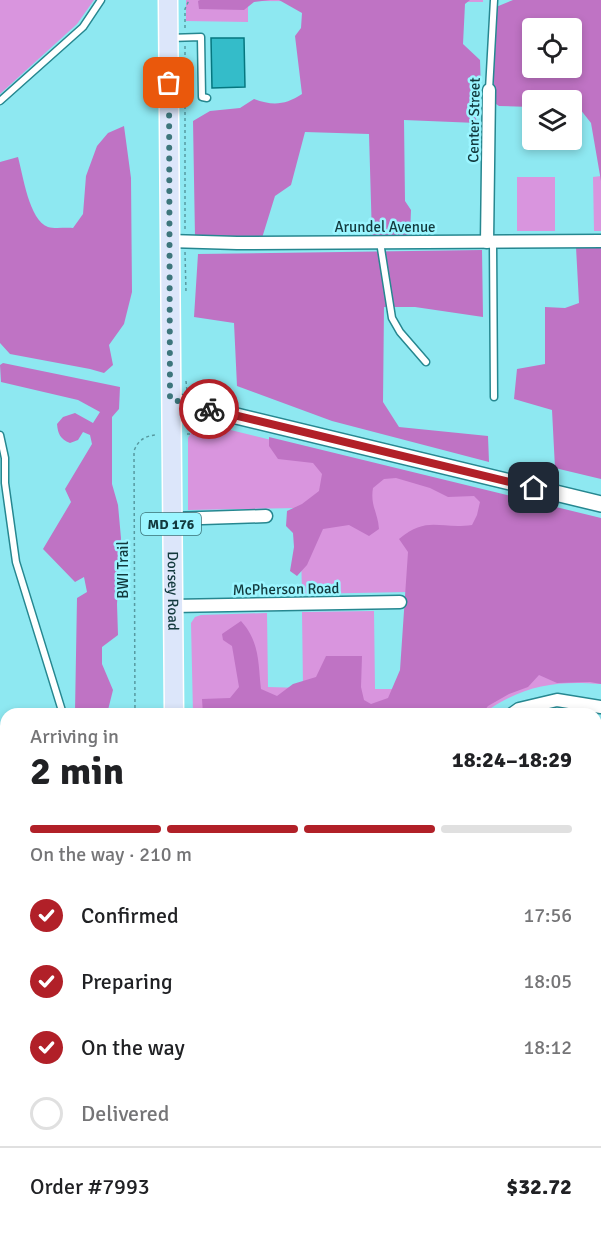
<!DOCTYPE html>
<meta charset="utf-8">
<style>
:root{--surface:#fff;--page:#f2f2f2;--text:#202124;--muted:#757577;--line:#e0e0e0;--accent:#b12028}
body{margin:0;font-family:Signika,sans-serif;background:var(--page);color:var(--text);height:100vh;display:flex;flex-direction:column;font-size:22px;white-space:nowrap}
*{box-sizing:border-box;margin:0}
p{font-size:20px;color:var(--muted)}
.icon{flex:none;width:33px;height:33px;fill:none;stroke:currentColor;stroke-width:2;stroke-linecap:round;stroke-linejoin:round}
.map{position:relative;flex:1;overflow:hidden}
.side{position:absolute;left:0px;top:708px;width:602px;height:528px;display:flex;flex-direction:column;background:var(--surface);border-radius:18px 18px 0 0;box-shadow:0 3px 9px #0003}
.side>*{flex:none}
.tools{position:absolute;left:522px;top:18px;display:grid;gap:12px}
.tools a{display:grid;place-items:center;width:60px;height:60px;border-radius:6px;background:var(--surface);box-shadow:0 3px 9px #0003;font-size:30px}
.pin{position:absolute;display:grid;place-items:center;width:51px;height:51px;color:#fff;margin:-26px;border-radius:12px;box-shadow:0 3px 9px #0006}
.courier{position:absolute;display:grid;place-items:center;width:60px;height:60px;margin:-30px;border:4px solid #b12028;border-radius:50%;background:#fff;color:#222;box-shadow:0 2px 8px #0007}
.headline em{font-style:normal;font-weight:700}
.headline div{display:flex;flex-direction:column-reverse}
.headline{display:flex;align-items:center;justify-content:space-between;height:102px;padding:0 30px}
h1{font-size:39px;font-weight:700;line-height:45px}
.bar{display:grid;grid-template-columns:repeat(4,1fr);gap:9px 6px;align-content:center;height:72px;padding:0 30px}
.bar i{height:8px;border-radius:4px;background:var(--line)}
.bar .active{background:var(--accent)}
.bar p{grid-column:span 4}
.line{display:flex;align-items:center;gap:15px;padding:0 30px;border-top:2px solid var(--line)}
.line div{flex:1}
ol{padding:0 30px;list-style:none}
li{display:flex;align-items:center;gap:18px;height:66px}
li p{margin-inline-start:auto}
li .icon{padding:6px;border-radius:50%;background:var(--accent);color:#fff;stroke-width:4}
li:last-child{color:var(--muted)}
li i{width:33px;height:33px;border:3px solid var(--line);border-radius:50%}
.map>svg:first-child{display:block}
.green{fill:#d995de}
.forest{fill:#bf73c4;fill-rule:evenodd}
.building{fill:#34bcc9;stroke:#05767f;stroke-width:1.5}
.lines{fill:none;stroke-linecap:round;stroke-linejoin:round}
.service-casing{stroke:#268790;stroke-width:9}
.minor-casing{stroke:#268790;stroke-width:15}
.tertiary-casing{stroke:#268790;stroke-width:18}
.primary-casing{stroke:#fff;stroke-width:21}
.path{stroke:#579aa1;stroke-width:1.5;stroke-dasharray:3 3;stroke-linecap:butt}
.service{stroke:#fff;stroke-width:6}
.minor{stroke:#fff;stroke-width:12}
.tertiary{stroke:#fff;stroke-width:15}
.primary{stroke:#dce6fa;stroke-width:18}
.done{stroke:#3d767c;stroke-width:6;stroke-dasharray:0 10.8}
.route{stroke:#b12028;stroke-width:8}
.labels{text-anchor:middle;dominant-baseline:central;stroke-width:5;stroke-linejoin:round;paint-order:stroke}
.shield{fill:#9bf5ff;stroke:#3b7177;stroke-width:1.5}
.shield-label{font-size:14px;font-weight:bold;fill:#12393d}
.street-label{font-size:15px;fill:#12393d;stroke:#9bf5ff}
</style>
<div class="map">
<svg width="601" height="1236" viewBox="0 0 601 1236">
<rect width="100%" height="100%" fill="#8ee8f1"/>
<!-- green -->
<g class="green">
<polygon points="0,0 94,0 77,24 0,94"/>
<polygon points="186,0 483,0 483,2 248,1 248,22 186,21"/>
<polygon points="601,176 601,231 594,231 593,177"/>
<rect x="517" y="177" width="38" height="54"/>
<path d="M198 422 601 521V684C554 680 521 686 482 714H193L191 623 195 617 201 615 267 613 268 687 303 688 302 612 374 611 375 689H410L408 592 302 594 300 508 188 510V438Z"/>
</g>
<!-- forest -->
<g class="forest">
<polygon points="200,0 270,0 254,2 244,10 199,9 198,1"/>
<path d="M279 0H470L465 4 463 44 480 60 481 92 473 108 477 123 404 120 405 201 411 210 410 235 372 237 369 134 305 132 291 185 275 196 262 238 195 237 193 121 210 111 240 108 254 99C273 106 285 105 302 94L295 36 301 28 302 13Z"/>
<path d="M513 0H601V181L591 123 580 109H572V100H532V107L499 106 493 102 496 7ZM532 28H572V68H532Z"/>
<path d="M124 126 131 178 132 292 124 324 109 345 113 365 104 373 90 369 10 354 0 343V162L18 157C23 175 29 220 48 227 55 229 66 227 73 228L83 214 86 176 97 146 108 133Z"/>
<polygon points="576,247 601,248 601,479 555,468 552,410 514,399 517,369 545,364 545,307 565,308 579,303"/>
<polygon points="482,250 483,317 415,307 384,307 383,402 399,427 488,436 489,462 332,421 237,386 234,323 194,317 198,254"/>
<path d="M3 363 120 387 119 409 112 417V484L118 505 121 538 117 604 118 635 102 647V664L113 690 107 714 75 712 77 598 87 592 84 577 75 582 43 549 71 502 65 489 92 444 90 435 83 432 78 440 70 443C60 439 58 434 57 424L63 417 75 413 93 423 100 412 78 400 1 382 0 365Z"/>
<path d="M269 437 601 518V684L590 682 557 683 539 675 528 687 509 694 488 706 482 714H203L202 699 230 698 239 687 232 646 223 640 222 634 241 621C260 642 258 663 261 689L277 696 293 684 316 677 326 656H362L361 687 364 700 371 704 388 698 400 670 408 552 399 539C428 515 440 530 472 525L477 515 480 502 474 496 448 497 430 488 396 478 384 479 373 488C370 505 378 513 379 529L369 536 349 525 323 529 307 565 297 576 290 571 294 547 293 533 286 526 287 511 302 504 319 491 322 474 313 463 278 459 269 446Z"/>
<polygon points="596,951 601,951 601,980 596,985"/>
</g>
<!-- building -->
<polygon class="building" points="211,38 244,38 245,87 212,88"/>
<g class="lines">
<defs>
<g id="service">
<polyline points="169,38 201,37 202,97 207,98"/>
<polyline points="489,90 494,0"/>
<polyline points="0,101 83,27 101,0"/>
<polyline points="380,242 392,318 400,332 426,362"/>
<polyline points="493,242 494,397"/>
<polyline points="0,435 5,458 5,483 16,562 63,714"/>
<polyline points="596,775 601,776"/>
<polyline points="0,822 6,822"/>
<polyline points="596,896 601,890"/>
<polyline points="596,1108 601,1115"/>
<polyline points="596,1178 601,1174"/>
<polyline points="367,1230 380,1236"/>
<polyline points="543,1230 547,1236"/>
</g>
<g id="minor">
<polyline points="169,241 237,243 601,241"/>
<polyline points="487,242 489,90"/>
<polyline points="171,519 266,516"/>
<polyline points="172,606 400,602"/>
<polyline points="512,714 519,709 557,700 601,707"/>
<polyline points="596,1217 601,1212"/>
<polyline points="571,1236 579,1230"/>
</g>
<polyline id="tertiary" points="170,400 601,504"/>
<g id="primary">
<path id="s1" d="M168 0 174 714"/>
<polyline points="186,1230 186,1236"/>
</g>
</defs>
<!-- service casing -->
<use href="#service" class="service-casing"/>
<!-- minor casing -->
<use href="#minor" class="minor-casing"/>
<!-- tertiary casing -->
<use href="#tertiary" class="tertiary-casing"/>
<!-- primary casing -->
<use href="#primary" class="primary-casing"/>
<!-- path -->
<g class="path">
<polyline points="185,28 185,9 189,0"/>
<polyline points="185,229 185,45"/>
<polyline points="185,252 186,292"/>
<polyline points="186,381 187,391"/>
<polyline points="187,434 194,434 192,420"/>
<path d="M135 714 134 451C138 440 146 435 158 435"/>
<polyline points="154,1230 154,1236"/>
</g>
<!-- service -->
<use href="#service" class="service"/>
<!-- minor -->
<use href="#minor" class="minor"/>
<!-- tertiary -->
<use href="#tertiary" class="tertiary"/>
<!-- primary -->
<use href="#primary" class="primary"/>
</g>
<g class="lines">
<!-- done -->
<polyline class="done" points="169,83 170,399 209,409"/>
<!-- route -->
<polyline class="route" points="209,409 534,488"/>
</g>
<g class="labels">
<!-- shield labels -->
<rect class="shield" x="141" y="513" width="60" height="22" rx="4.5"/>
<g class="shield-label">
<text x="171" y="524">MD 176</text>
</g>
<!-- street labels -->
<g class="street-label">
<text transform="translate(474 120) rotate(-89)">Center Street</text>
<text x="385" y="227">Arundel Avenue</text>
<text transform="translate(123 570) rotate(-90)">BWI Trail</text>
<text transform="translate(286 589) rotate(-1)">McPherson Road</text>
<text stroke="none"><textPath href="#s1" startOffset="591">Dorsey Road</textPath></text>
</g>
</g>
</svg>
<div class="tools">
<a><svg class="icon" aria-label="locate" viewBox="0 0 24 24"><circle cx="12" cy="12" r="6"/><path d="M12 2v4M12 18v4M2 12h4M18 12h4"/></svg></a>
<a><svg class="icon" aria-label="layers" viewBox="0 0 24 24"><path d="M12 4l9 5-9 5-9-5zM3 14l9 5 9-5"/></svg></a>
</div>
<div class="pin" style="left:169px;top:83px;background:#ea580c"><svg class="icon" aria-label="bag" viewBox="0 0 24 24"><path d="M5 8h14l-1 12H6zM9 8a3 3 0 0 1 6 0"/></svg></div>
<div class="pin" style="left:534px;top:488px;background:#1f2937"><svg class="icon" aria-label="home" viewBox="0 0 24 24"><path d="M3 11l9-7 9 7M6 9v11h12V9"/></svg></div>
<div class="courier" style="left:209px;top:409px"><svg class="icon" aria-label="bike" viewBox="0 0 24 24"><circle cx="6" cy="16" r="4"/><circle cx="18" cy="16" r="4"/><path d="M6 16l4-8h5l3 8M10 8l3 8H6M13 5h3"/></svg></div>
<section class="side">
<div class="headline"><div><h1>2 min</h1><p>Arriving in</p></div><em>18:24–18:29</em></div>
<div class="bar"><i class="active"></i><i class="active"></i><i class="active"></i><i></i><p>On the way · 210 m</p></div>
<ol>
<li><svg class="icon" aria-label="check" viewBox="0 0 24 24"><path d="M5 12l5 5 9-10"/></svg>Confirmed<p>17:56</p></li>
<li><svg class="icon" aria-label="check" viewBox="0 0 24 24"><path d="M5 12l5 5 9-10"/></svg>Preparing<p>18:05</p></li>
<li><svg class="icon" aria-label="check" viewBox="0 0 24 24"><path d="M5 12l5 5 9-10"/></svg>On the way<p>18:12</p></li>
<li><i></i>Delivered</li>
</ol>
<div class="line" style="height:78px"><div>Order #7993</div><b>$32.72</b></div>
</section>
</div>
